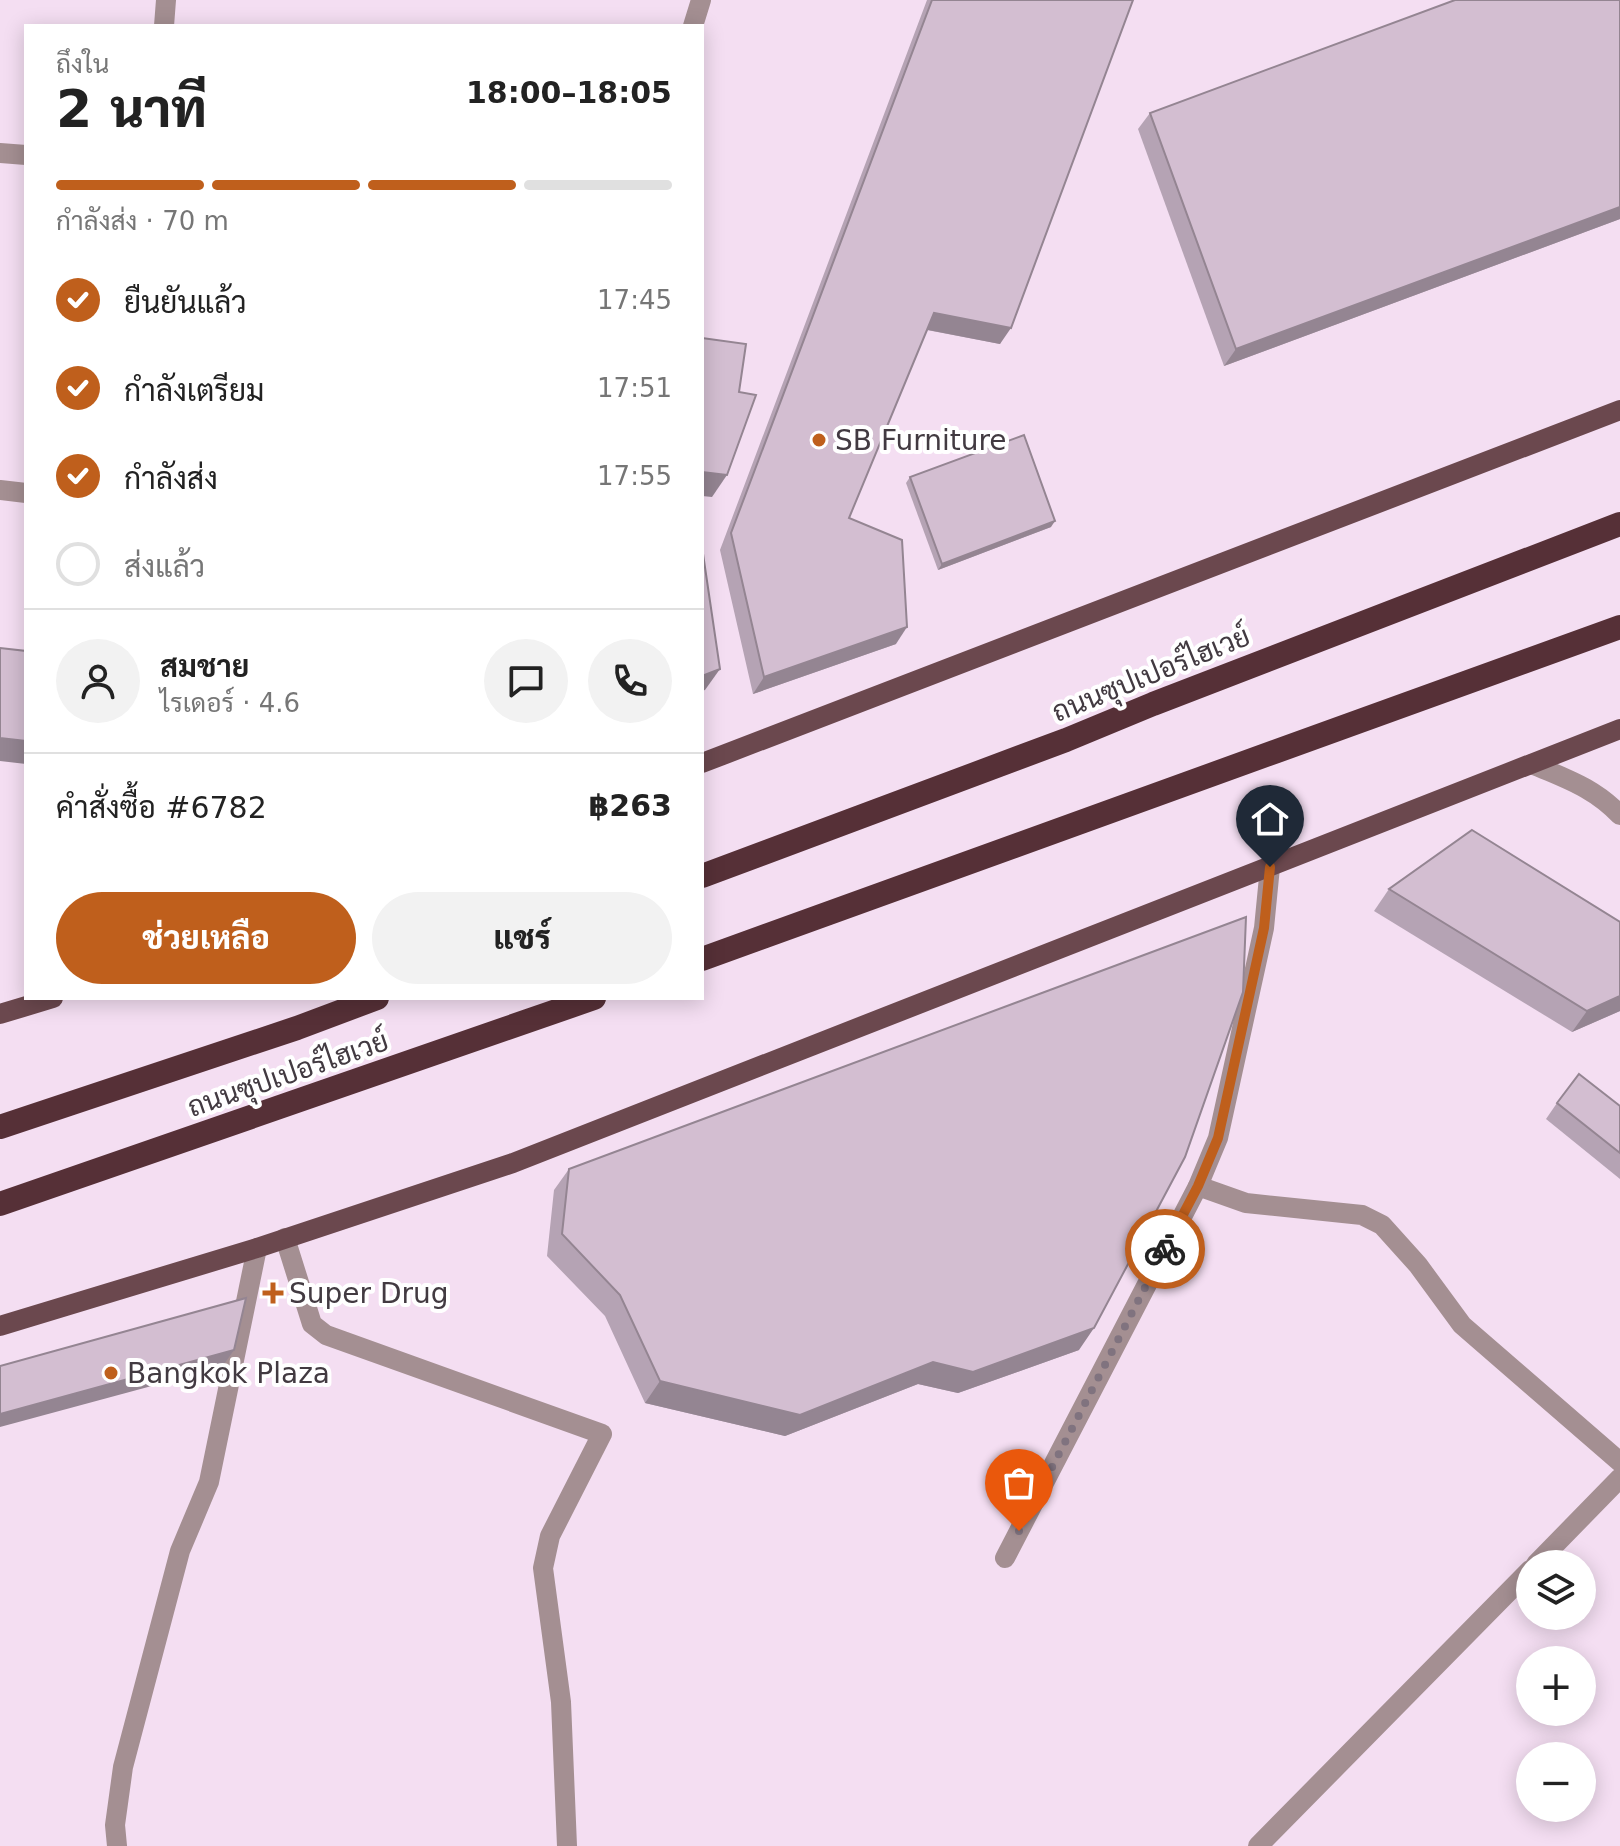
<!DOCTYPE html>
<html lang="th">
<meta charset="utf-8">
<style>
:root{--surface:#fff;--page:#f2f2f2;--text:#222;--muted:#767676;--line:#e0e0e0;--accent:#bf5f1c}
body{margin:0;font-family:"DejaVu Sans",Sarabun,sans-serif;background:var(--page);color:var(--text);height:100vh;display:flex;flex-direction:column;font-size:30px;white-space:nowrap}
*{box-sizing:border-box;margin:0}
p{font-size:26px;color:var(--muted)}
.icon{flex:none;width:44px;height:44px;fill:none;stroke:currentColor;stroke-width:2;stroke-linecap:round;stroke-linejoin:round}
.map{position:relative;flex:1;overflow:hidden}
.side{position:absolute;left:24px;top:24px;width:680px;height:976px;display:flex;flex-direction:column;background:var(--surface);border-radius:0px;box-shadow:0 4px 20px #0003}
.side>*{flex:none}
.controls{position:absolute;left:1516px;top:1550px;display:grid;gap:16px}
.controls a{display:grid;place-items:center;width:80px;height:80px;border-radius:50%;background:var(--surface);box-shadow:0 4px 20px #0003;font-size:40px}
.pin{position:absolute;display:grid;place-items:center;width:68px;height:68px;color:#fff;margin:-82px -34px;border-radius:50% 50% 50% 0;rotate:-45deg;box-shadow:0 0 8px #0007}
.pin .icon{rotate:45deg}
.courier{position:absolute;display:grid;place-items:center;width:80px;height:80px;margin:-40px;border:6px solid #bf5f1c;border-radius:50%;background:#fff;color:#222;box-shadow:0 2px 10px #0007}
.headline em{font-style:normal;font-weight:800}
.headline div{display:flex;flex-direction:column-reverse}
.headline{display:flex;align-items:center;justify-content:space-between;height:136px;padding:0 32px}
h1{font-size:52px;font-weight:800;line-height:60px}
.bar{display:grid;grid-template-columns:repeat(4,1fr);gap:12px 8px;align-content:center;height:96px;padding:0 32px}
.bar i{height:10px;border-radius:6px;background:var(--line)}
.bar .active{background:var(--accent)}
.bar p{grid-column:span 4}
.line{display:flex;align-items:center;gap:20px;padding:0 32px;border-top:2px solid var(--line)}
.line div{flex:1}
.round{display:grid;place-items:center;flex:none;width:84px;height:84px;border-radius:42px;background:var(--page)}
ol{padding:0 32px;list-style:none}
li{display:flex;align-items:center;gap:24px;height:88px}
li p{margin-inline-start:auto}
li .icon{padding:8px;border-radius:50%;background:var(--accent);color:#fff;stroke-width:4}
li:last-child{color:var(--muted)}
li i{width:44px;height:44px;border:4px solid var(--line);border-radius:50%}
.cta{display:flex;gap:16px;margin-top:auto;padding:16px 32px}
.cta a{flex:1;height:92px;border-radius:48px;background:var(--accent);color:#fff;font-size:32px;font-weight:800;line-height:92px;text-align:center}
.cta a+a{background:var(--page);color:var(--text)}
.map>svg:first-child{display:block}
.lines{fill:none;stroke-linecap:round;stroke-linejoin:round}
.minor{stroke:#a48f92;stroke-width:20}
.major{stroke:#6b484e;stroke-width:20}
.highway{stroke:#563037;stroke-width:24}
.wall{fill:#b5a3b4}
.shaded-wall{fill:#948592}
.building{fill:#d3bed1;stroke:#948592;stroke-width:2}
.done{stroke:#80737f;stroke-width:8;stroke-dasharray:0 14.4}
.route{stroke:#bf5f1c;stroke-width:10}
.poi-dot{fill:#bf5f1c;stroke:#fff;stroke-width:3}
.labels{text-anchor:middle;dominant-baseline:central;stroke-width:8;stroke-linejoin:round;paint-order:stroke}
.poi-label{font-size:28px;fill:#423a41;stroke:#fff;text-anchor:start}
.street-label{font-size:28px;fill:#423a41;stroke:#fff}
</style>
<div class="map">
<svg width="1620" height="1846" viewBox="0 0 1620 1846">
<rect width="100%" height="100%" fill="#f4def2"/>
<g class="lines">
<!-- minor -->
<g class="minor">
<polyline points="164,26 166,0"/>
<polyline points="693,26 701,0"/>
<polyline points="0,153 26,155"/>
<polyline points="0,490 26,493"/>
<path d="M1532 764C1566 779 1593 787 1620 815"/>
<polyline points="1198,1186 1246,1203 1362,1215 1382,1225 1418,1265 1462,1325 1620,1462"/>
<polyline points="285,1238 312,1324 326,1335 602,1434 550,1536 543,1568 561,1702 567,1846"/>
<polyline points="1005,1558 1198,1186 1218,1138 1264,928 1270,867"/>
<polyline points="1536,1564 1620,1478"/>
<polyline points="117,1846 115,1825 123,1767 180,1551 209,1482 257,1248"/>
<polyline points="1258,1846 1530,1570"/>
</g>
<!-- major -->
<g class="major">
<polyline points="702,763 1620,410"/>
<polyline points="0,1014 53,998"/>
<polyline points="0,1326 257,1248 513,1163 1620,729"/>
</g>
<!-- highway -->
<g class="highway">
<polyline points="702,876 1066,740 1153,704 1620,524"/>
<polyline points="702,959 1620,627"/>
<polyline points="0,1127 297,1028 377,998"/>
<polyline points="0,1204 594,998"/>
</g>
</g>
<!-- wall -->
<g class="wall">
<polygon points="927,0 1133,0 1000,344 927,330 849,518 896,644 753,694 720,550"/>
<polygon points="1620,0 1620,219 1224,366 1138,129 1150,113"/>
<polygon points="910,477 1051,527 938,570 906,483"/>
<polygon points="1389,889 1620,922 1620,1011 1572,1032 1374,911"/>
<polygon points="1557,1103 1620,1106 1620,1179 1546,1119"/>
<polygon points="569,1169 1079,1350 958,1393 918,1384 785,1436 645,1403 605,1316 547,1256 554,1190"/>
</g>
<!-- shaded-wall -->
<g class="shaded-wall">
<polygon points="1620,207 1620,219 1224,366 1236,349"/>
<polygon points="934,313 1011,328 1000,344 923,329"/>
<polygon points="702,472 727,475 712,497 702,496"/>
<polygon points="1055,521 1051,527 938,570 942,564"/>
<polygon points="907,627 896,644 753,694 764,677"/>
<polygon points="720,669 705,690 702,691 702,676"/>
<polygon points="0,738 26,741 26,764 0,761"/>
<polygon points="1620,996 1620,1011 1572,1032 1587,1011"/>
<polygon points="1094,1328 1079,1350 958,1393 918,1384 785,1436 645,1403 660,1381 933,1362"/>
<polygon points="234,1350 222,1367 0,1427 0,1414"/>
</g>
<!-- building -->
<g class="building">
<polygon points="932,0 1133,0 1011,328 934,313 849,518 902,540 907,627 764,677 731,533"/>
<polygon points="1455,0 1620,0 1620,207 1236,349 1150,113"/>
<polygon points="702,338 746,344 739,392 756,395 727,475 702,472"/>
<polygon points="1024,435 1055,521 942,564 910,477"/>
<polygon points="702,547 720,669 702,676"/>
<polygon points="0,648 26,651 26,741 0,738"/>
<polygon points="1472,830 1620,922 1620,996 1587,1011 1389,889"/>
<polygon points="1246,917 1243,992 1185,1157 1094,1328 973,1372 933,1362 800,1415 660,1381 620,1295 562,1234 569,1169"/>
<polygon points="1579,1074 1620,1106 1620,1153 1557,1103"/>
<polygon points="246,1298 234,1350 0,1414 0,1366"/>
</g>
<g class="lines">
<!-- done -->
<polyline class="done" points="1019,1531 1165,1249"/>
<!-- route -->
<polyline class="route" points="1165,1249 1198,1186 1218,1138 1264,928 1270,867"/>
</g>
<!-- markers -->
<g class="poi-dot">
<circle cx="819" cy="440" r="8"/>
<path d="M269 1281h8v8h8v8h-8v8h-8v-8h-8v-8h8z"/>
<circle cx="111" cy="1373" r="8"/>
</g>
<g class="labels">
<!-- poi labels -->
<g class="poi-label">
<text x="835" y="440">SB Furniture</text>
<text x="289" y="1293">Super Drug</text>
<text x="127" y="1373">Bangkok Plaza</text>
</g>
<!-- street labels -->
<g class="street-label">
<text transform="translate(1151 674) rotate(-22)">ถนนซุปเปอร์ไฮเวย์</text>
<text transform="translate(288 1074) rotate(-19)">ถนนซุปเปอร์ไฮเวย์</text>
</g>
</g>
</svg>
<div class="controls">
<a><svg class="icon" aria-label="layers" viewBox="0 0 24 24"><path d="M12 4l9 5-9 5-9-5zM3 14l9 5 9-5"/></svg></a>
<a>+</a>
<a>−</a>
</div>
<div class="pin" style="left:1019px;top:1531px;background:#ea580c"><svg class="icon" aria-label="bag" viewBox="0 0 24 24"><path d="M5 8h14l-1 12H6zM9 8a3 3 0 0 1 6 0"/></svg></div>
<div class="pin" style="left:1270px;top:867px;background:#1f2937"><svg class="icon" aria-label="home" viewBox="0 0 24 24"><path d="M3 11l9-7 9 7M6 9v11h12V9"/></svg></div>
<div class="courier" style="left:1165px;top:1249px"><svg class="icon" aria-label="bike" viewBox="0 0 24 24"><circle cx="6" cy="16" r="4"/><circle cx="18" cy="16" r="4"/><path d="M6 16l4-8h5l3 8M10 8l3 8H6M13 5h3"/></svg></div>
<section class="side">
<div class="headline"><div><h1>2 นาที</h1><p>ถึงใน</p></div><em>18:00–18:05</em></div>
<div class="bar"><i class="active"></i><i class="active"></i><i class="active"></i><i></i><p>กำลังส่ง · 70 m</p></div>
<ol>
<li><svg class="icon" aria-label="check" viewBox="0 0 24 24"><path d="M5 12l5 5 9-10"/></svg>ยืนยันแล้ว<p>17:45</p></li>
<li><svg class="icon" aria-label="check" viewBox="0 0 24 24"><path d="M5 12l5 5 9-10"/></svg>กำลังเตรียม<p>17:51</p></li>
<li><svg class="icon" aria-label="check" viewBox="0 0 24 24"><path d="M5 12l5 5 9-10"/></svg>กำลังส่ง<p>17:55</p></li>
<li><i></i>ส่งแล้ว</li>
</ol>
<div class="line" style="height:144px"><a class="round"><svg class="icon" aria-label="person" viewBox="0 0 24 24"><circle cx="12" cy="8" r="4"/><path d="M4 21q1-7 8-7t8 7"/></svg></a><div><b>สมชาย</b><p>ไรเดอร์ · 4.6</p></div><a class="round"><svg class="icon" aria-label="chat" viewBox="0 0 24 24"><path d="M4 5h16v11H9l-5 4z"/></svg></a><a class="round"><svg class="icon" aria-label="phone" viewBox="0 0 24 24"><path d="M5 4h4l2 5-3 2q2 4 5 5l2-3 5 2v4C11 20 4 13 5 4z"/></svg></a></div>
<div class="line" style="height:104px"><div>คำสั่งซื้อ #6782</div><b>฿263</b></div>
<div class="cta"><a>ช่วยเหลือ</a><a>แชร์</a></div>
</section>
</div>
